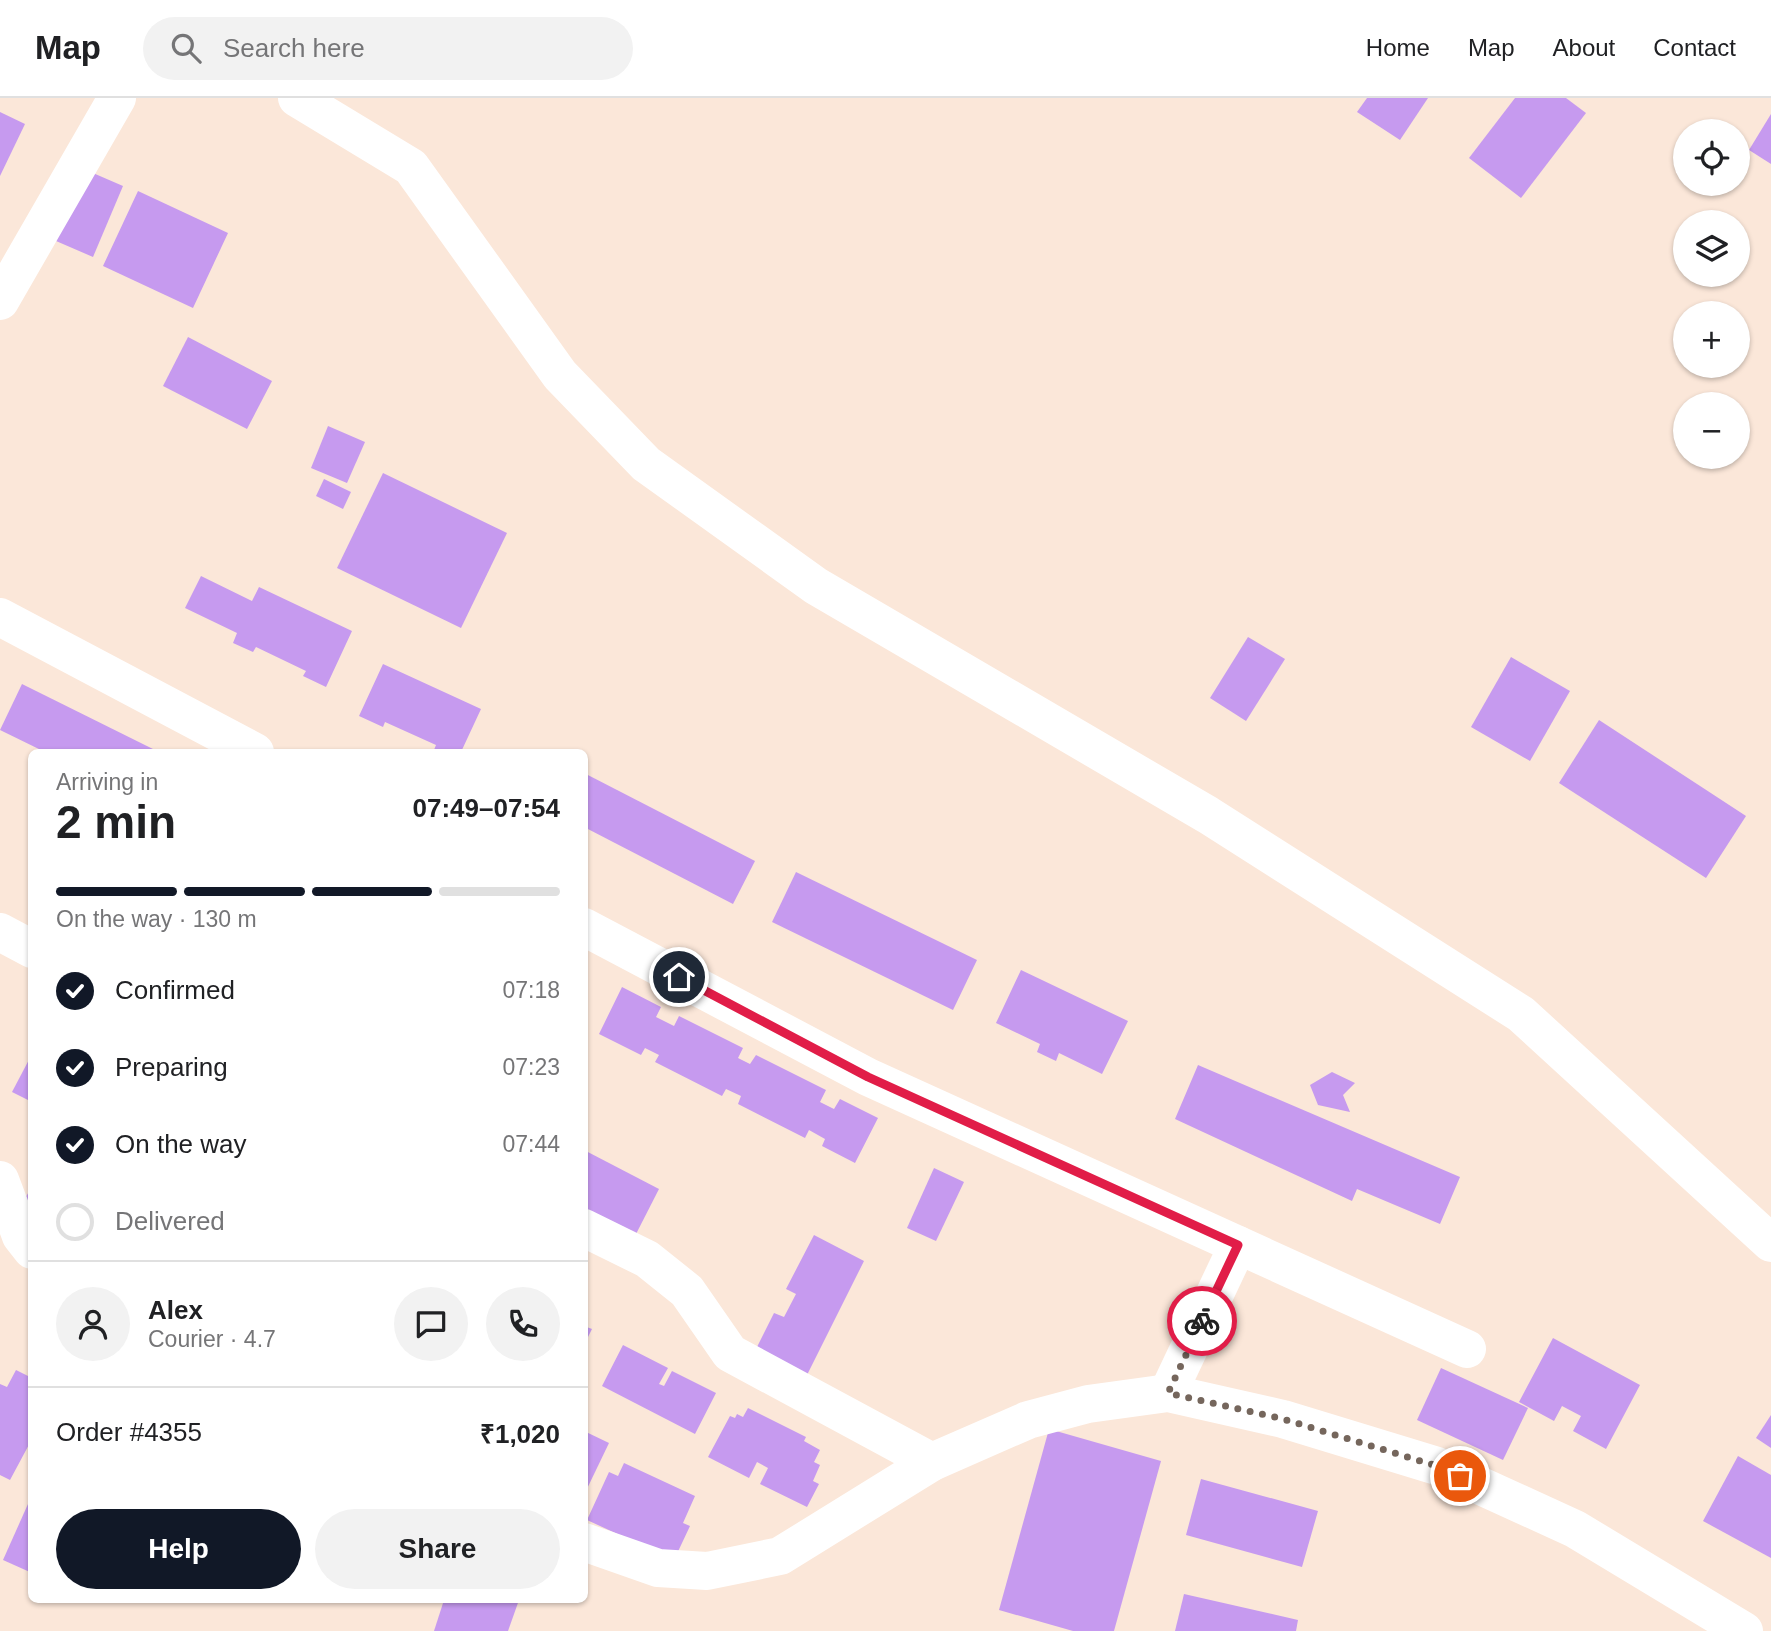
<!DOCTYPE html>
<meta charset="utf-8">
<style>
:root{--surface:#fff;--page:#f2f2f2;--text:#202124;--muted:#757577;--line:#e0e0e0;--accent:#111827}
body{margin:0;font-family:Helvetica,sans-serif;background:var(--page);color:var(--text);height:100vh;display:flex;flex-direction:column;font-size:26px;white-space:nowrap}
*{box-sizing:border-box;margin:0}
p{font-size:23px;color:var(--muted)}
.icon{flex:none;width:38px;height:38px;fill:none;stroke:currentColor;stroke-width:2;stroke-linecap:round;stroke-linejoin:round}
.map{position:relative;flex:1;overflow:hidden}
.panel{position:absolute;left:28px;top:651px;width:560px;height:854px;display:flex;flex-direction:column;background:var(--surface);border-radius:10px;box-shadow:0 2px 5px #0004}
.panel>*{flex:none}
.controls{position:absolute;left:1673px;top:21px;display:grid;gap:14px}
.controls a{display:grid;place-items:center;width:77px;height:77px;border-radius:50%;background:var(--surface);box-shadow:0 2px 5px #0004;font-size:35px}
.pin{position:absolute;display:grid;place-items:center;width:60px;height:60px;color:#fff;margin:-30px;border:4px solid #fff;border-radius:50%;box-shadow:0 2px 7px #0007}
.courier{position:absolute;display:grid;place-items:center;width:70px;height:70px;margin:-35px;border:5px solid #e11d48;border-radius:50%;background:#fff;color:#222;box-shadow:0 2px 9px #0007}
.headline em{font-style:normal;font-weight:800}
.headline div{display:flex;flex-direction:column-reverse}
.headline{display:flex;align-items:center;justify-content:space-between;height:119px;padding:0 28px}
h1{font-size:46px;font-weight:800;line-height:52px}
.bar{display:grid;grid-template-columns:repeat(4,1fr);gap:10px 7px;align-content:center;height:84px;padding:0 28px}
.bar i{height:9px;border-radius:5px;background:var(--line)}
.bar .active{background:var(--accent)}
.bar p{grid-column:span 4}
.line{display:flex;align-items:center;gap:18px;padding:0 28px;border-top:2px solid var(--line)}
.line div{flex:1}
.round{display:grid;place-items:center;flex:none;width:74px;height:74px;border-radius:37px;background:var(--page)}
ol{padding:0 28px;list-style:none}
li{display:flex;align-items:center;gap:21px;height:77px}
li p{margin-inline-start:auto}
li .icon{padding:7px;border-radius:50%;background:var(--accent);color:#fff;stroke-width:4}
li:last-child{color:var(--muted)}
li i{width:38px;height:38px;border:4px solid var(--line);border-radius:50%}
.primary-button{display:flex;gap:14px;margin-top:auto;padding:14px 28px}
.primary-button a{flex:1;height:80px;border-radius:42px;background:var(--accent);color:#fff;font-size:28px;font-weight:800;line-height:80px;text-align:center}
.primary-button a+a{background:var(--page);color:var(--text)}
header{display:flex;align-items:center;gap:42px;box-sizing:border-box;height:98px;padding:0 35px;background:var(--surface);border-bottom:2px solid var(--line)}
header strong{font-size:33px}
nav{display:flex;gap:38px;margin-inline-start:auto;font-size:24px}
.search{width:490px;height:63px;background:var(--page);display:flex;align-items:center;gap:18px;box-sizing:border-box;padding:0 24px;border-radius:38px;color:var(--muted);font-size:26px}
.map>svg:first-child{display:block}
.building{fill:#c69aef}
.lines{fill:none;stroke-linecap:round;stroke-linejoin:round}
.minor{stroke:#fff;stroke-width:38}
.done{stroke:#75665c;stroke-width:7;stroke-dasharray:0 12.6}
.route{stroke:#e11d48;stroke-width:9}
</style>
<header>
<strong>Map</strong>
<div class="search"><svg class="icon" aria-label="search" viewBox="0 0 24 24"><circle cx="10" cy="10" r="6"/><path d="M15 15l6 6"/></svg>Search here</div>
<nav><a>Home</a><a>Map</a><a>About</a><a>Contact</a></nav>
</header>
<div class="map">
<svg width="1771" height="1533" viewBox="0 0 1771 1533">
<rect width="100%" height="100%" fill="#fbe7d9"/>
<!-- building -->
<g class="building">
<polygon points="1367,0 1428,0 1400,42 1357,14"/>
<polygon points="1515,0 1566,0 1586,15 1521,100 1469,60"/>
<polygon points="0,14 25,26 0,78"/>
<polygon points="1771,16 1771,66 1749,52"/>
<polygon points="86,72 123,88 93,159 56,143"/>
<polygon points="138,93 228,135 193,210 103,168"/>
<polygon points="188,239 272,283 247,331 163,288"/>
<polygon points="328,328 365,344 347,385 311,370"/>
<polygon points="383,375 507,435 461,530 337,470"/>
<polygon points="324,381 351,394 343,411 316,398"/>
<polygon points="201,478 252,503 259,489 352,533 326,589 303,578 306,573 256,549 253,554 233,545 237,535 185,510"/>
<polygon points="1248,539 1285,561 1246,623 1210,600"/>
<polygon points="1511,559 1570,593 1530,663 1471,629"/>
<polygon points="383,566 481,611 461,654 440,654 434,652 436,647 385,624 383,629 359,618"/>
<polygon points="22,586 159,654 45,654 0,632"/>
<polygon points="1599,622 1746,718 1706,780 1559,685"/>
<polygon points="584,675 755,763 733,806 584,729"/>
<polygon points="796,774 977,862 953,912 772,824"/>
<polygon points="1021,872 1128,923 1102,976 1059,955 1056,963 1037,954 1040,946 996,925"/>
<polygon points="622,889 661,909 656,919 674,928 679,918 743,950 738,960 750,966 756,957 826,992 820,1004 834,1011 840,1001 878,1020 855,1065 822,1048 825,1041 809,1032 805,1040 738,1006 741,998 726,991 722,998 655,964 659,957 645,950 641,957 599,936"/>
<polygon points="32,956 32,1004 12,994"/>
<polygon points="1198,967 1460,1079 1440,1126 1357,1091 1352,1103 1175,1021"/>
<polygon points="1332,974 1355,985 1343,997 1350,1014 1318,1007 1310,987"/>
<polygon points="584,1052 659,1091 635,1138 584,1112"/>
<polygon points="934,1070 964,1084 936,1143 907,1130"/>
<polygon points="32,1088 32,1123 17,1115"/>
<polygon points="814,1137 864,1163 807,1277 756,1251 774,1215 784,1219 796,1196 786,1191"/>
<polygon points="584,1228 592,1231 584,1247"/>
<polygon points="1553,1240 1640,1287 1606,1351 1573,1333 1581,1318 1562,1308 1554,1323 1519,1304"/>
<polygon points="623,1247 668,1270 659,1286 664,1288 672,1273 716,1295 695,1336 602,1288"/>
<polygon points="1441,1270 1528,1310 1503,1362 1417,1322"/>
<polygon points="16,1272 32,1280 32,1341 10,1382 0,1377 0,1286 7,1289"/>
<polygon points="748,1310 806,1339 804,1343 820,1352 814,1364 820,1367 813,1383 819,1386 807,1409 760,1386 768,1370 757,1364 749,1380 708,1359 730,1318 735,1320 737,1316 743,1319"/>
<polygon points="1771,1317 1771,1350 1756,1340"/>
<polygon points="1049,1331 1161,1363 1114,1533 1073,1533 999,1512"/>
<polygon points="584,1333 609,1345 584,1397"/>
<polygon points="1738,1358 1771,1377 1771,1460 1703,1423"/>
<polygon points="624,1365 695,1398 683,1425 690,1428 674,1462 587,1422 609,1374 618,1378"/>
<polygon points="1201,1381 1318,1413 1302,1469 1186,1437"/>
<polygon points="32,1397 32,1475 3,1462"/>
<polygon points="1184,1496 1298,1522 1296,1533 1175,1533"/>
<polygon points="444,1502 519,1502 508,1533 434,1533"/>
</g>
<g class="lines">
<!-- minor -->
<g class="minor">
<polyline points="297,0 411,69 560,277 646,366 816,488 1208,717 1521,916 1771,1145"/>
<polyline points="0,203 117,0"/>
<polyline points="0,519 255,654"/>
<polyline points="584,829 868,979 1467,1251"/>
<polyline points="0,834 32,851"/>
<polyline points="0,1082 21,1138 32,1152"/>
<polyline points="584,1130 647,1161 687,1193 730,1255 932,1364"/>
<polyline points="1168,1295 1238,1147"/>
<polyline points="584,1444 658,1470 707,1473 780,1458 932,1364 1028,1322 1088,1306 1168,1295 1283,1321 1437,1368 1575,1431 1744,1533"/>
</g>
</g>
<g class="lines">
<!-- done -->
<polyline class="done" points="1202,1223 1168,1295 1283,1321 1437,1368 1460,1378"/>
<!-- route -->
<polyline class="route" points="679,879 868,979 1238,1147 1202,1223"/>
</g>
</svg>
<div class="controls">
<a><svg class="icon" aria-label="locate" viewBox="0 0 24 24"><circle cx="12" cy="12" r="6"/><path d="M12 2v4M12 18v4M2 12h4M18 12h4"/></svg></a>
<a><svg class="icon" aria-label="layers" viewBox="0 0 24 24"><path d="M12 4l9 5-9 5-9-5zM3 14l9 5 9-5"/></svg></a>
<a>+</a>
<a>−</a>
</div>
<div class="pin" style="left:1460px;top:1378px;background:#ea580c"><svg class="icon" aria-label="bag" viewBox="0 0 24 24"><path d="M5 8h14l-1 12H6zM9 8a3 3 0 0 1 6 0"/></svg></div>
<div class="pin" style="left:679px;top:879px;background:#1f2937"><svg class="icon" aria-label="home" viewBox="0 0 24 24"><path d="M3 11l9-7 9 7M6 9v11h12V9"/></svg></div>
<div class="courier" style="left:1202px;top:1223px"><svg class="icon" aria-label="bike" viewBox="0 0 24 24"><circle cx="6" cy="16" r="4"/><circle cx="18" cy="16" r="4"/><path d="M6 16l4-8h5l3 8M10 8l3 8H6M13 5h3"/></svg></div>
<section class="panel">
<div class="headline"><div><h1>2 min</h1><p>Arriving in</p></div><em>07:49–07:54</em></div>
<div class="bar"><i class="active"></i><i class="active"></i><i class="active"></i><i></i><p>On the way · 130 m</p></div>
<ol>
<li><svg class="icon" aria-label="check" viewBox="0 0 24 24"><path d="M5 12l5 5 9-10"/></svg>Confirmed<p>07:18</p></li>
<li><svg class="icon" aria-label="check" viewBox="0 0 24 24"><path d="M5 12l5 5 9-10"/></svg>Preparing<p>07:23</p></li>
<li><svg class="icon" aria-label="check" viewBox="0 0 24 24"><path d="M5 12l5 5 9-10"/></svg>On the way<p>07:44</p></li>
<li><i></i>Delivered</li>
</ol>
<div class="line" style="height:126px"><a class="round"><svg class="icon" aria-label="person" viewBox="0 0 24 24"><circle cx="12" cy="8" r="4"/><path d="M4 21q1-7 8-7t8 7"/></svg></a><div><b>Alex</b><p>Courier · 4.7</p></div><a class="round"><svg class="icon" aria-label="chat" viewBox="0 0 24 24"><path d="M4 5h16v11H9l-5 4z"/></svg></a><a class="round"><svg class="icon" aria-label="phone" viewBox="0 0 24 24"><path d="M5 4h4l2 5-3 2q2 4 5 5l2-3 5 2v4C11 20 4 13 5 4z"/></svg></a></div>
<div class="line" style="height:91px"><div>Order #4355</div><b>₹1,020</b></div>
<div class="primary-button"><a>Help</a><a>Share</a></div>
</section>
</div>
